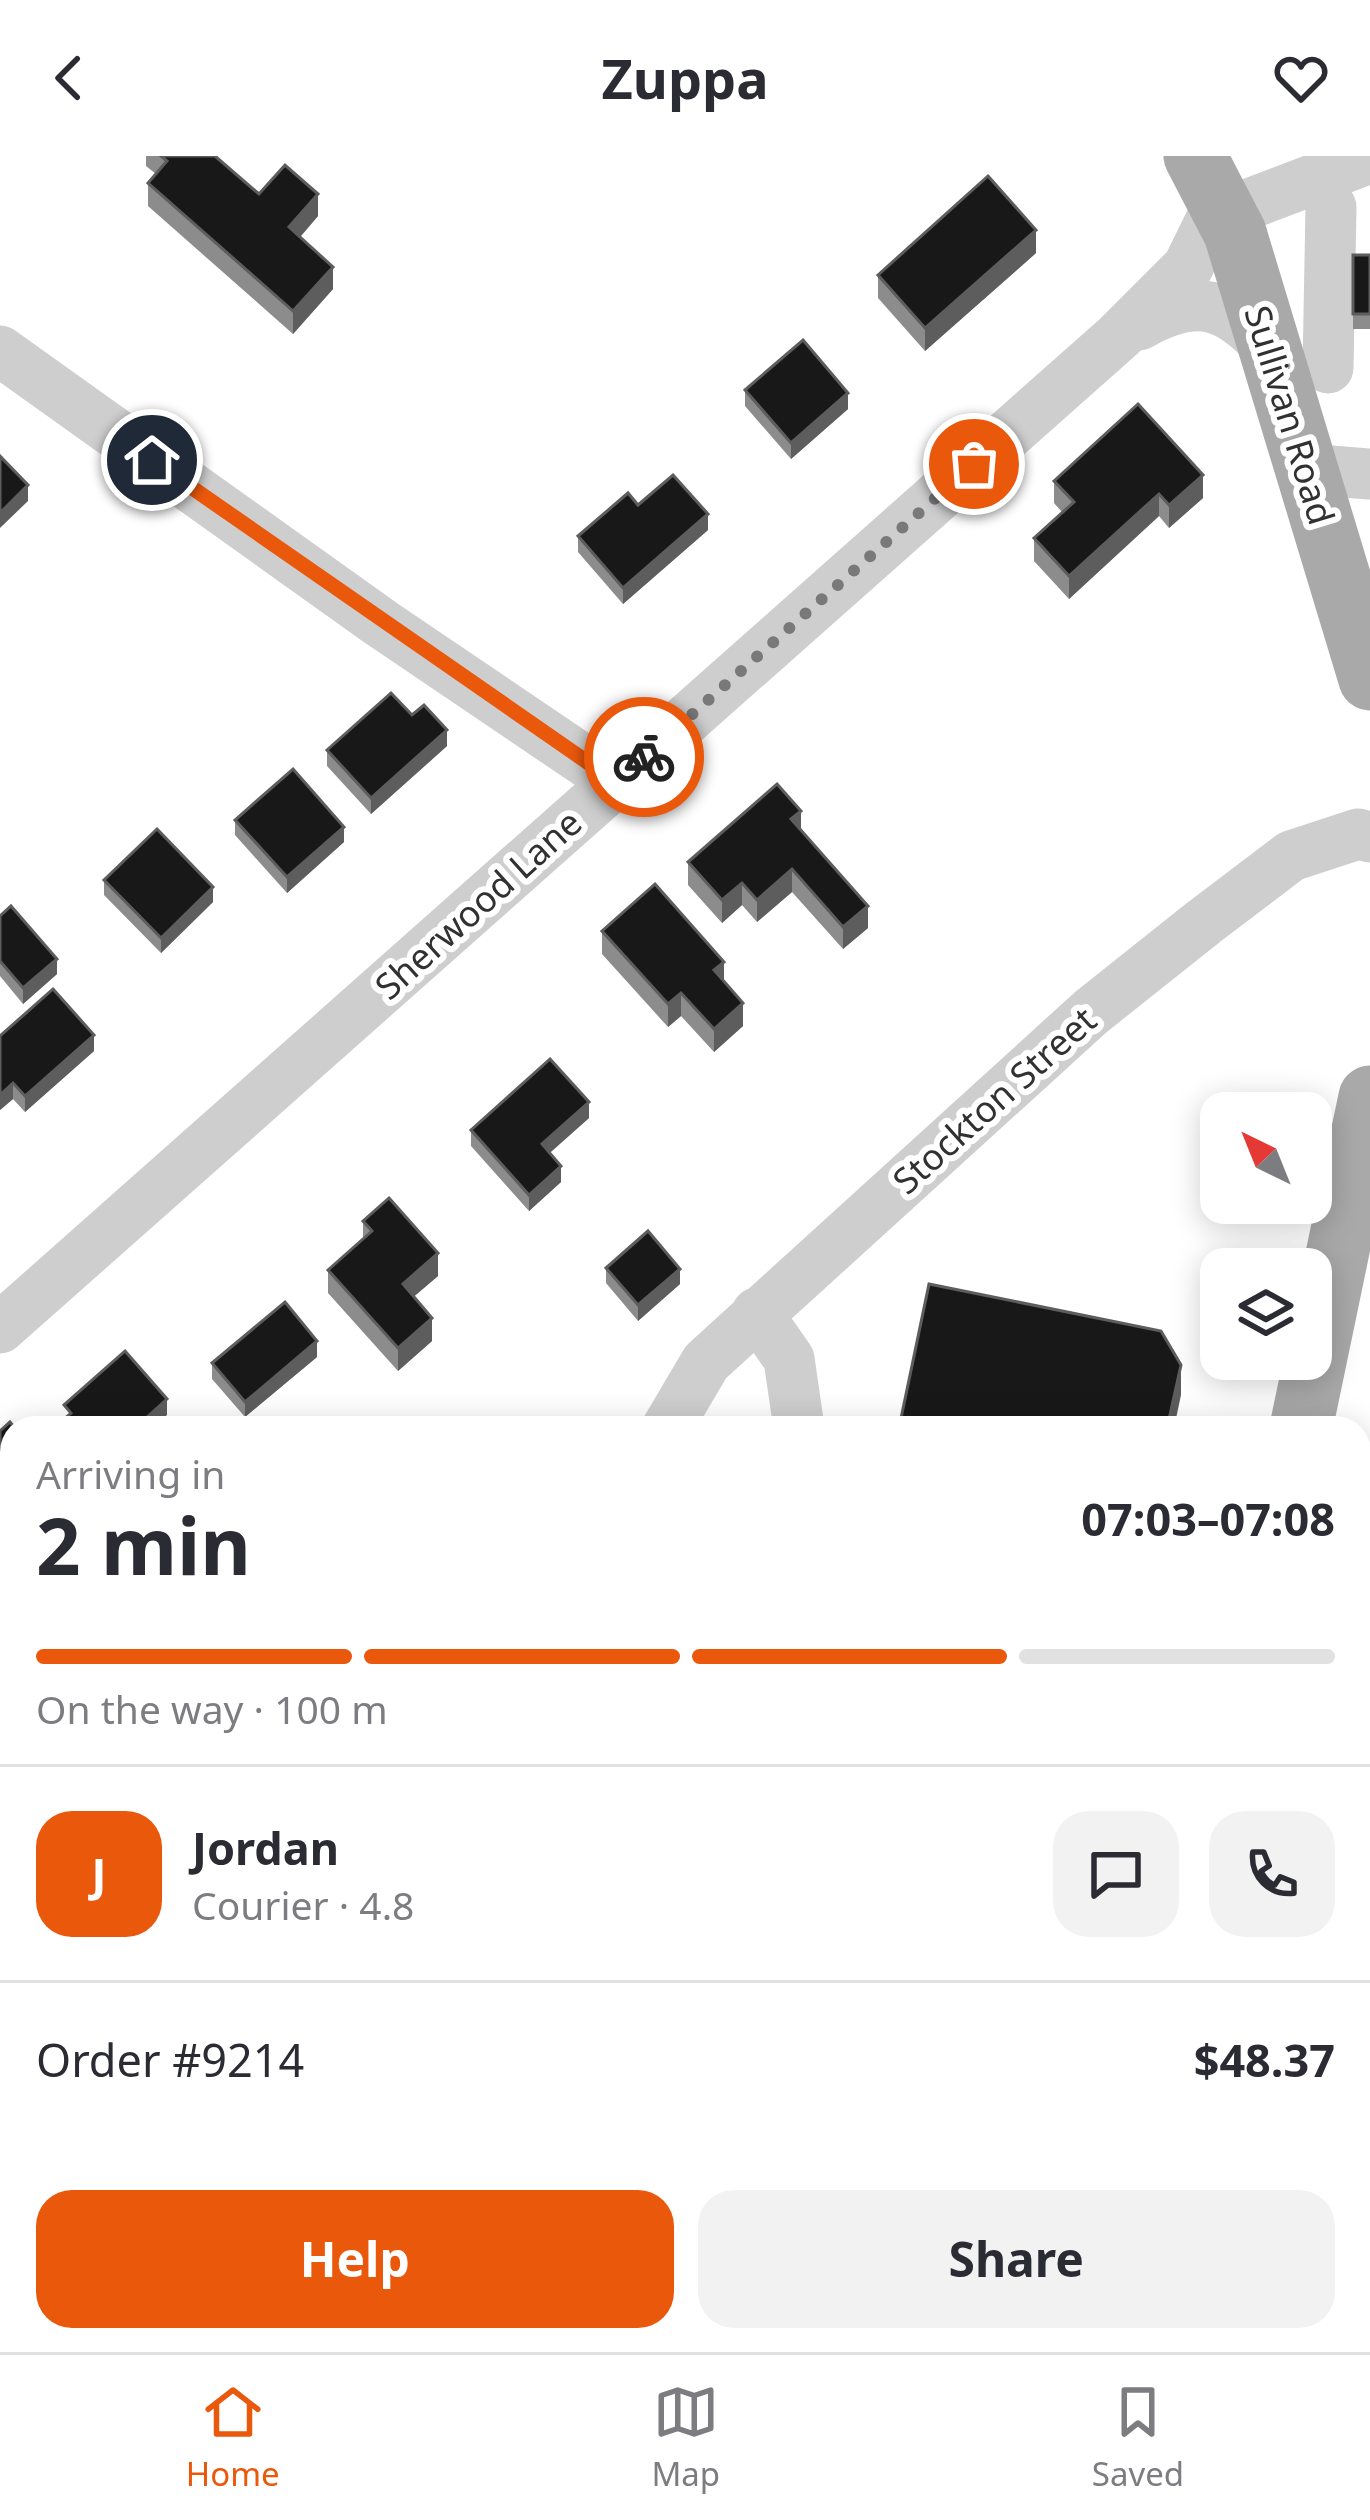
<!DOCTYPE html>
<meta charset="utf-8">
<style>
:root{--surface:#fff;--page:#f2f2f3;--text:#2b2b33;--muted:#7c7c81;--line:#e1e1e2;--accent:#ea580c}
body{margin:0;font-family:"Noto Sans",sans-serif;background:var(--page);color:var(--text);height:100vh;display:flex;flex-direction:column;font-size:45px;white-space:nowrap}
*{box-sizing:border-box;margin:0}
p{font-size:39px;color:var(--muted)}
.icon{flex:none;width:66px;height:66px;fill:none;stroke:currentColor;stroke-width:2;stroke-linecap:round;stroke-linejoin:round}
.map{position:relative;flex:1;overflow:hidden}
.side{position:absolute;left:0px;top:1260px;width:1371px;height:936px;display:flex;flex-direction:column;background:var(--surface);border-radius:36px 36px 0 0;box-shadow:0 6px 30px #0003}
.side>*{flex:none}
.needle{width:78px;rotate:317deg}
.fabs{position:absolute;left:1200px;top:936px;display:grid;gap:24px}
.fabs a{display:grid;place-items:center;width:132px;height:132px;border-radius:24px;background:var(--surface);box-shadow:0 6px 30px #0003;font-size:60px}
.pin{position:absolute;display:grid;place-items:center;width:102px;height:102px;color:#fff;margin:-51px;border:6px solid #fff;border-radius:50%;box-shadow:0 3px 12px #0007}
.courier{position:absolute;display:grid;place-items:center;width:120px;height:120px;margin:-60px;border:9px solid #ea580c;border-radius:50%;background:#fff;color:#222;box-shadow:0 3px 15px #0007}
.head em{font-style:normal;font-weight:700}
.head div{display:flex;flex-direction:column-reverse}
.head{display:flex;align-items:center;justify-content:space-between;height:204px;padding:0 36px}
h1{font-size:78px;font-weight:700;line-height:90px}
.bar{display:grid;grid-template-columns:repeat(4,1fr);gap:18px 12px;align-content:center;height:144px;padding:0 36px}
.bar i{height:15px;border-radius:9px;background:var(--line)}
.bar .active{background:var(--accent)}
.bar p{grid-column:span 4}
.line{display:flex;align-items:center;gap:30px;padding:0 36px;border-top:3px solid var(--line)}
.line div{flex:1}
.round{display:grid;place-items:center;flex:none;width:126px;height:126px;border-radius:36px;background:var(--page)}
.primary-button{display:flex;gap:24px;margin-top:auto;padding:24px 36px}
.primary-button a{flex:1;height:138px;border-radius:36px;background:var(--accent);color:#fff;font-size:48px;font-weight:700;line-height:138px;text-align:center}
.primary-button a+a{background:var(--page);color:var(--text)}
header{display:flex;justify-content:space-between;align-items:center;height:156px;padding:0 36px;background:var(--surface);font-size:54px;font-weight:700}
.tabs{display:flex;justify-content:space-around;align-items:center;height:168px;border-top:3px solid var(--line);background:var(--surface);font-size:33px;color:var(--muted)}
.tabs a{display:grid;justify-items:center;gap:6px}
.tabs .active{color:var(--accent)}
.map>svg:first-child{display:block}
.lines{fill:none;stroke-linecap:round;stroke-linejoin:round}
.minor{stroke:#cecece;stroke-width:51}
.major{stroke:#a9a9a9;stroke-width:63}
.wall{fill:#8c8c8c}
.shaded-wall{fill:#5d5d5d}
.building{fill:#181818;stroke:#5d5d5d;stroke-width:3}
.done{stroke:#797979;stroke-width:12;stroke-dasharray:0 21.6}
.route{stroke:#ea580c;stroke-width:15}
.labels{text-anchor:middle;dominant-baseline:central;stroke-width:12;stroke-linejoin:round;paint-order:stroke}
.street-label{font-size:36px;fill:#313131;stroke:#fff}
</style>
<header><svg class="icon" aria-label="back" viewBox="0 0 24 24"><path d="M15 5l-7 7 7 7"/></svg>Zuppa<svg class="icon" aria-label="heart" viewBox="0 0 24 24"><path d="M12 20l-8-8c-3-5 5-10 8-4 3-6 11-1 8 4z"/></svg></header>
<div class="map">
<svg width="1370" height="2196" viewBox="0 0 1370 2196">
<rect width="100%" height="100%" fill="#fff"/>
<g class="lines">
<!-- minor -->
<g class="minor">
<path d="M1139 169C1197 136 1227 146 1270 193"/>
<polyline points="0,195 381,467 616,626"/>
<polyline points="1328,212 1331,51"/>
<polyline points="1306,313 1370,318"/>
<polyline points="757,1157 789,1203 799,1272"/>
<polyline points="0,1172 1118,181 1188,111 1212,62 1370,2"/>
<polyline points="667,1272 706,1206 1091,856 1204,766 1291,700 1358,678 1370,681"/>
<polyline points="1359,1700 1370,1703"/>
<polyline points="1359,1807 1370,1809"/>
<polyline points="795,2184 800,2196"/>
<polyline points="221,2196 227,2184"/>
</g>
<!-- major -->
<g class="major">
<polyline points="1195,0 1235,77 1370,523"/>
<polyline points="1301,1272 1370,941"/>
<polyline points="0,1515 12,1522"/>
<polyline points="676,2184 681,2196"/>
<polyline points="1109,2196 1112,2184"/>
</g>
</g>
<!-- wall -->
<g class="wall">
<polygon points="146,0 215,0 259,38 318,60 300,81 333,133 293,178 148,50 148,27 156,18 146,10"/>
<polygon points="1036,97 925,195 878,142 878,119"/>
<rect x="1353" y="99" width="17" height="74"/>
<polygon points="745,234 848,253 791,303 745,250"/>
<polygon points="1054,325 1203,342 1169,372 1159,360 1069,443 1034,405 1034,382 1062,356 1054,347"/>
<polygon points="638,349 708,374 623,448 578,396 578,380"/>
<polygon points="412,559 447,590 371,658 327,610 327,594"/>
<polygon points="235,664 344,686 287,737 235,679"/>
<polygon points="801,674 868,772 843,793 792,736 757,766 742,749 722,767 688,729 688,706"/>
<polygon points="104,724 213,746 161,797 104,739"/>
<polygon points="0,760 57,818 23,848 0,820"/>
<polygon points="602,775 724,826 743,870 714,896 681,860 668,871 602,798"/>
<polygon points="0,880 94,895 25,956 13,943 0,954"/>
<polygon points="589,962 549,997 561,1026 529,1055 471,990 471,974"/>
<polygon points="363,1065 438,1120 414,1140 432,1185 398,1215 328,1137 328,1114 363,1082"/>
<polygon points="606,1112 680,1128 638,1165 606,1127"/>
<polygon points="317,1201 245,1261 212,1223 212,1207"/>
<polygon points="1359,1523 1370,1525 1370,1644 1359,1641"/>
<polygon points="12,1630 12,1758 0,1752 0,1652"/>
<polygon points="1359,1829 1370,1831 1370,1922 1359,1919"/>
<polygon points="1359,1924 1370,1927 1370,2024 1359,2021"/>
<polygon points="468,2184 561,2184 562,2196 475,2196"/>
</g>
<!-- shaded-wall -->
<g class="shaded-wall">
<polygon points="318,38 318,60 289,94 289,71"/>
<polygon points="1036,74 1036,97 925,195 925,172"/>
<polygon points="333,111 333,133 293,178 293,155"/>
<polygon points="848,237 848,253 791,303 791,287"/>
<polygon points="1203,319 1203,342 1169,372 1169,349"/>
<polygon points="28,329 28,345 0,372 0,357"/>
<polygon points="1159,338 1159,360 1069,443 1069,420"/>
<polygon points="708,358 708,374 623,448 623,432"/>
<polygon points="447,574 447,590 371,658 371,642"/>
<polygon points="801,655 801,678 791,663"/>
<polygon points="344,671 344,686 287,737 287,721"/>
<polygon points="792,713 792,736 757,766 757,744"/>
<polygon points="742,727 742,749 722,767 722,744"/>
<polygon points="213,731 213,746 161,797 161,782"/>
<polygon points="868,750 868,772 843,793 843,771"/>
<polygon points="57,803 57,818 23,848 23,832"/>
<polygon points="724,806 724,828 714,814"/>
<polygon points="681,837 681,860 668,871 668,848"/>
<polygon points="743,847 743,870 714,896 714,873"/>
<polygon points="94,879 94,895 25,956 25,940"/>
<polygon points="13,927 13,943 0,954 0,939"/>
<polygon points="589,946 589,962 542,1004 542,988"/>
<polygon points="561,1010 561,1026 529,1055 529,1039"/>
<polygon points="438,1097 438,1120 403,1150 403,1128"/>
<polygon points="680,1113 680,1128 638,1165 638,1149"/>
<polygon points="432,1162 432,1185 398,1215 398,1192"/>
<polygon points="317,1185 317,1201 245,1261 245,1246"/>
<polygon points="1181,1209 1181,1239 1174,1272 1167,1272"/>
<polygon points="167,1243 167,1259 153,1272 135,1272"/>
<polygon points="12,1385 12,1408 0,1418 0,1395"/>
<polygon points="443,2184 452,2184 452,2187 436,2196 421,2196"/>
<polygon points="926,2184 931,2184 928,2196 923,2196"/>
<polygon points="562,2186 562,2196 546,2196"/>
</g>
<!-- building -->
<g class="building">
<polygon points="161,0 215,0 259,38 285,9 318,38 289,71 333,111 293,155 148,27 167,5"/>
<polygon points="988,20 1036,74 925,172 878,119"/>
<rect x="1353" y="99" width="17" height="59"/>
<polygon points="803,184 848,237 791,287 745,234"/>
<polygon points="1138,248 1203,319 1169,349 1159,338 1069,420 1034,382 1074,346 1054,325"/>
<polygon points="0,300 28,329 0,357"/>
<polygon points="673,319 708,358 623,432 578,380 628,337 638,349"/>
<polygon points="391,537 412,559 424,549 447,574 371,642 327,594"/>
<polygon points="293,613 344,671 287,721 235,664"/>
<polygon points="777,628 801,655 791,663 868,750 843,771 792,713 757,744 742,727 722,744 688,706"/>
<polygon points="157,673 213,731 161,782 104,724"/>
<polygon points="655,728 724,806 714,814 743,847 714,873 681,837 668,848 602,775"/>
<polygon points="11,750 57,803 23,832 0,805 0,760"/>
<polygon points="53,833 94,879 25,940 13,927 0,939 0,880"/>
<polygon points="550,903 589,946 542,988 561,1010 529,1039 471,974"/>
<polygon points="389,1042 438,1097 403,1128 432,1162 398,1192 328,1114 372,1075 363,1065"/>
<polygon points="648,1075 680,1113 638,1149 606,1112"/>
<polygon points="929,1128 1161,1175 1181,1209 1167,1272 899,1272"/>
<polygon points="285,1146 317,1185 245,1246 212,1207"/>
<polygon points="125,1195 167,1243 135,1272 54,1272 71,1257 64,1249"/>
<polygon points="10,1266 15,1272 12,1272 12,1385 0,1395 0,1275"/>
<polygon points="1359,1523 1370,1525 1370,1621 1359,1619"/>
<polygon points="12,1630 12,1735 0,1729 0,1652"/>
<polygon points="1359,1829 1370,1831 1370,1899 1359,1897"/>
<polygon points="1359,1924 1370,1927 1370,2001 1359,1998"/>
<polygon points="1359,2172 1370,2175 1370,2196 1199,2196 1202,2184 1359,2184"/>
<polygon points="408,2184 443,2184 421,2196 415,2196"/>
<polygon points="482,2184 561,2184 562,2186 546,2196 510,2196 507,2190 498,2196 490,2196"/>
<polygon points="851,2184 926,2184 923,2196 848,2196"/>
</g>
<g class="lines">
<!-- done -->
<polyline class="done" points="644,601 974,308"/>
<!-- route -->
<polyline class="route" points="152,304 616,626 644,601"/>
</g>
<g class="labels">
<!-- street labels -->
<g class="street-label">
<text transform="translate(1290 259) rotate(73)">Sullivan Road</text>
<text transform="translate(478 748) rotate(-42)">Sherwood Lane</text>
<text transform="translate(994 944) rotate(-42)">Stockton Street</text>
</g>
</g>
</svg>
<div class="fabs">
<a><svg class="needle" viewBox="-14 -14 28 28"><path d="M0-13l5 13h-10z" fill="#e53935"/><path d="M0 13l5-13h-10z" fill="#7c7c81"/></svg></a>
<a><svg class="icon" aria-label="layers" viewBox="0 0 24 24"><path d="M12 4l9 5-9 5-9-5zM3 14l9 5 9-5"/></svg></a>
</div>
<div class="pin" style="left:974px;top:308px;background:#ea580c"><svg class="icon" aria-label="bag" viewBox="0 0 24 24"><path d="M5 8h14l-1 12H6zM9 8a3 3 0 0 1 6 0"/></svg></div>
<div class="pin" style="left:152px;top:304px;background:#1f2937"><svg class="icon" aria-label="home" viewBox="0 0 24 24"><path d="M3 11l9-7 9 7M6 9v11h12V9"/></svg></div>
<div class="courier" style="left:644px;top:601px"><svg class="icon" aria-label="bike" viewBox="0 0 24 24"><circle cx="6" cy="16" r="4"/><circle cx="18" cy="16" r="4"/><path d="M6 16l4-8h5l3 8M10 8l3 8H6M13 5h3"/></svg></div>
<section class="side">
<div class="head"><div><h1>2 min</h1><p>Arriving in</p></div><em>07:03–07:08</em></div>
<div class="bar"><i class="active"></i><i class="active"></i><i class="active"></i><i></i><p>On the way · 100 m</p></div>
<div class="line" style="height:216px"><b class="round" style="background:var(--accent);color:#fff">J</b><div><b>Jordan</b><p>Courier · 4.8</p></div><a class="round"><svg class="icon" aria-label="chat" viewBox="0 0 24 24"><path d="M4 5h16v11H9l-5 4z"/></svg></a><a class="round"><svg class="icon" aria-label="phone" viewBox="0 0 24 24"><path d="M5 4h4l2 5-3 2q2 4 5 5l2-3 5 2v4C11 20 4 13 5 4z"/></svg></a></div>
<div class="line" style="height:156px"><div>Order #9214</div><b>$48.37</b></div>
<div class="primary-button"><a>Help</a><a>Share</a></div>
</section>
</div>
<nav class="tabs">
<a class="active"><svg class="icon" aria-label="home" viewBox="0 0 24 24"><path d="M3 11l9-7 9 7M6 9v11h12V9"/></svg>Home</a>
<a><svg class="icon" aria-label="map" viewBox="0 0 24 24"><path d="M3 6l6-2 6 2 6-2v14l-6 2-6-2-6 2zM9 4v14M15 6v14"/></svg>Map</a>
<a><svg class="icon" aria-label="saved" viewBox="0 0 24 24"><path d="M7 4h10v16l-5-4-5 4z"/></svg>Saved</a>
</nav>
